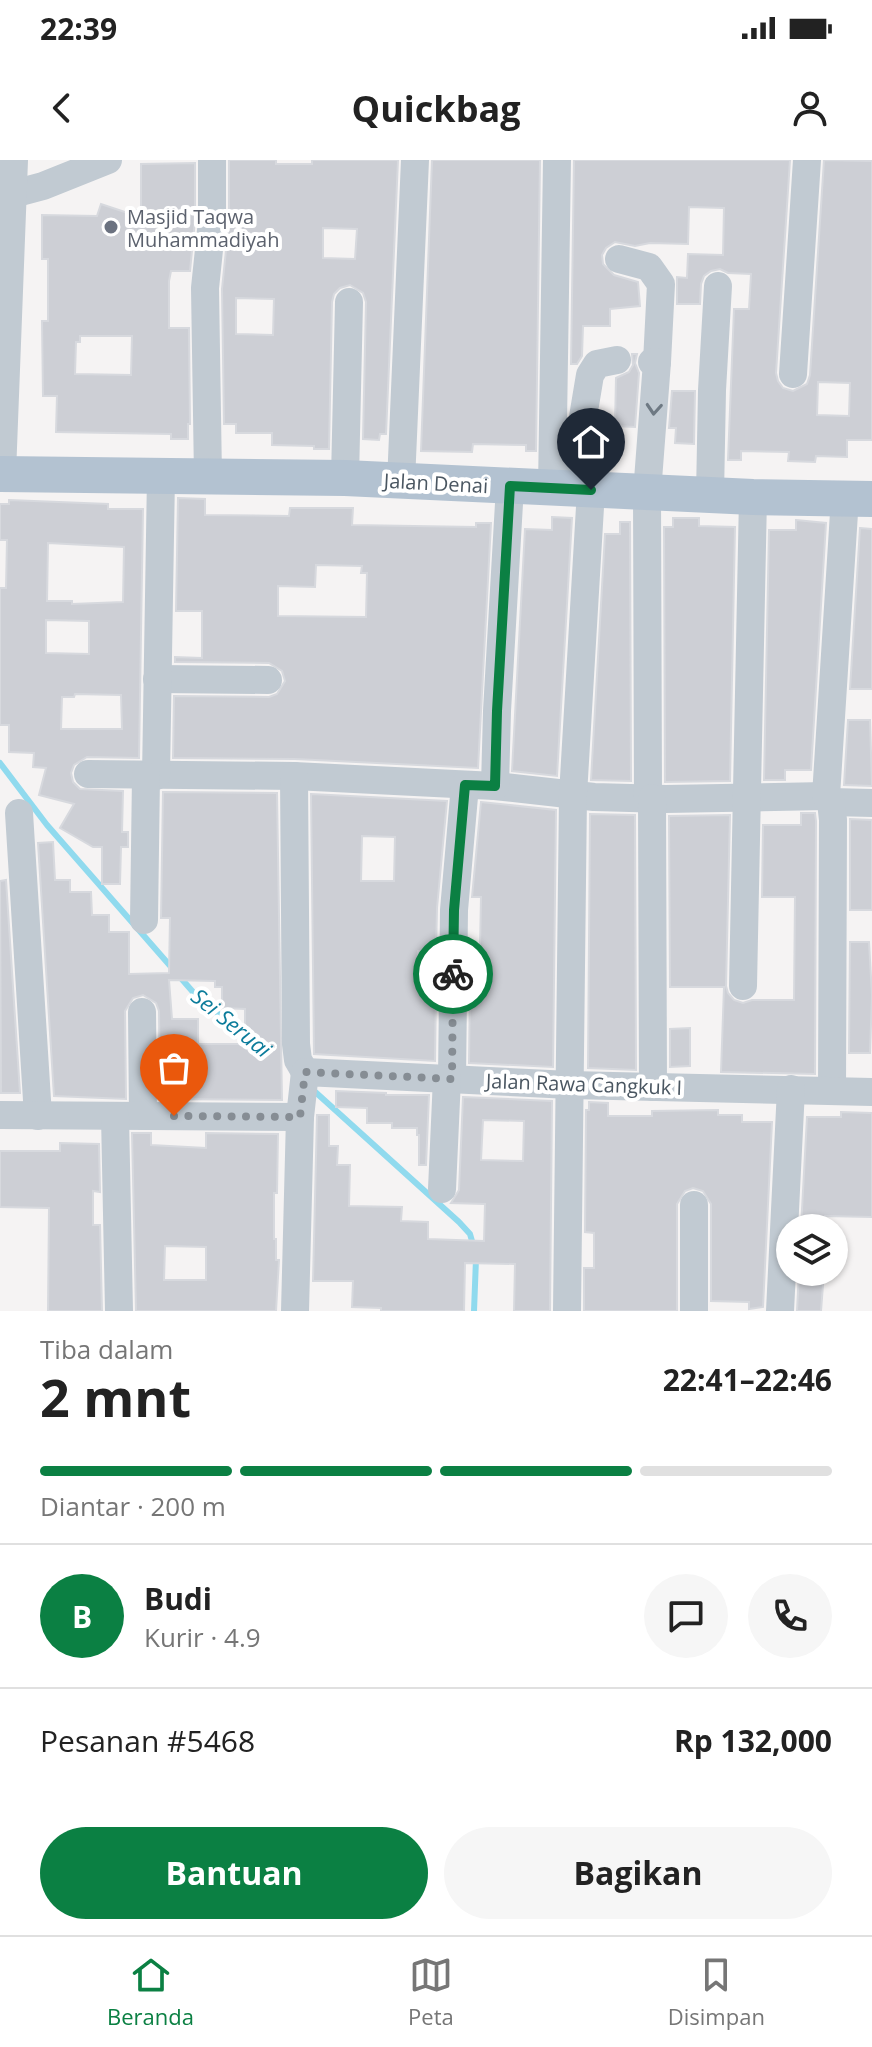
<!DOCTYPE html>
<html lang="id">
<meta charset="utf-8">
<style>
:root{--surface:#fff;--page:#f6f6f6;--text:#222;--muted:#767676;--line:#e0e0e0;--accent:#0b8043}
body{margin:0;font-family:"Open Sans",sans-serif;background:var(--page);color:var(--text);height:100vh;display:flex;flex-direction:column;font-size:30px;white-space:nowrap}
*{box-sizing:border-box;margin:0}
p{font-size:26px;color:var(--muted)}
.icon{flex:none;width:44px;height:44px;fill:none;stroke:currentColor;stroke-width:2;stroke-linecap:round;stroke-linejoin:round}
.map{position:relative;height:1151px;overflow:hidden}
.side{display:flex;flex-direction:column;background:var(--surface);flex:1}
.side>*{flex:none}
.tools{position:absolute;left:776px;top:1054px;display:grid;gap:16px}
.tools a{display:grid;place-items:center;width:72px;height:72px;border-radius:50%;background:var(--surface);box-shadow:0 2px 6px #0004;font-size:40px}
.pin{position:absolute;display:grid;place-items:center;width:68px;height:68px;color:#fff;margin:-82px -34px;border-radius:50% 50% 50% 0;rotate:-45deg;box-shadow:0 0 8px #0007}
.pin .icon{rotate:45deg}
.courier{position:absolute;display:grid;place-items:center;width:80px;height:80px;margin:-40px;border:6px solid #0b8043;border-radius:50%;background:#fff;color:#222;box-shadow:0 2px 10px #0007}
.headline em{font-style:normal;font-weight:700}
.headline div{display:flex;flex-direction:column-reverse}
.headline{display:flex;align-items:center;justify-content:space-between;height:136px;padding:0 40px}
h1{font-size:52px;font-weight:700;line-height:60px}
.bar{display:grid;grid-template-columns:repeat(4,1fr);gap:12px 8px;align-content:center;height:96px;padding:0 40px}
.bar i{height:10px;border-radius:6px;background:var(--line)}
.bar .active{background:var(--accent)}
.bar p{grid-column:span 4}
.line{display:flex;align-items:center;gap:20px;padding:0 40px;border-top:2px solid var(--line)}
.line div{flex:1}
.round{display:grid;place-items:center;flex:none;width:84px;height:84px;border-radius:42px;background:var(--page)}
.primary-button{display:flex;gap:16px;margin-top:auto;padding:16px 40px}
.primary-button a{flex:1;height:92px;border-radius:48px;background:var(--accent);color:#fff;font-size:32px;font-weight:700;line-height:92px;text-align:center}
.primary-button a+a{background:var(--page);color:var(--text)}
.status{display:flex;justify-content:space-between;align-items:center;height:56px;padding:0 40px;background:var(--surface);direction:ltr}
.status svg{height:22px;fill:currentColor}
header{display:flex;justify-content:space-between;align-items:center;height:104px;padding:0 40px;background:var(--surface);font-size:36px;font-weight:700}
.dock{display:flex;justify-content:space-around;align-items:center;height:112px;border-top:2px solid var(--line);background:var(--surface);font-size:22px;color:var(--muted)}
.dock a{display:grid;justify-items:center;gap:4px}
.dock .active{color:var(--accent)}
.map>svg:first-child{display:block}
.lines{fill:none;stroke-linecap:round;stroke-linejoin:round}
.stream{stroke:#90daee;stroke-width:6}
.building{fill:#cdcfd5;stroke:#d7d9de;stroke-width:2;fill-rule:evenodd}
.minor{stroke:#c1cad2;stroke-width:28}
.major{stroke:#b3c2d1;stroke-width:36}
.oneway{stroke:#6e7983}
.done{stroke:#868d94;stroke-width:8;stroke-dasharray:0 14.4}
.route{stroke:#0b8043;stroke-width:10}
.worship-dot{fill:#6b7280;stroke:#fff;stroke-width:3}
.labels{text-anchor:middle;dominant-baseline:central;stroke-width:8;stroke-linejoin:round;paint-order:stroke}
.worship-label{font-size:20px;fill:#5b616d;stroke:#fff;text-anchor:start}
.street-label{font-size:20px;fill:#4a5661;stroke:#fff}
.water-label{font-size:22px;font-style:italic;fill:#0c7c9b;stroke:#fff}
</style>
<div class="status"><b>22:39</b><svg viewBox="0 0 49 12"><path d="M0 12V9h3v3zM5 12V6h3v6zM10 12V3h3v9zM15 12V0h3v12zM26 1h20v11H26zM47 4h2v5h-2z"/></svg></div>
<header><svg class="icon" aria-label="back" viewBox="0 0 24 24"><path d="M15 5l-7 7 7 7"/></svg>Quickbag<svg class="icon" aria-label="person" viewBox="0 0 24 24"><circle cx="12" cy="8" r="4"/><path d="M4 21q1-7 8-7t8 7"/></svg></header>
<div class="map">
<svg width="872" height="1151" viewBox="0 0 872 1151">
<rect width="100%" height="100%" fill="#f5f3f3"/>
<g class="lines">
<!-- stream -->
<g class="stream">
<polyline points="0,603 47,665 200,840 251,879"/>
<polyline points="312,929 459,1062 470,1074 474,1088"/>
<polyline points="474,1151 476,1099"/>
</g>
</g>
<!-- building -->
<g class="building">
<path d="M229 0H276V4H312V0H398L386 274H380L379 280 363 279 366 142 363 133 350 125 340 128 334 134 332 142 329 289H314V286L272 285V273H236V264H224L222 129 229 61ZM323 68 357 69 355 99 323 98ZM236 138 274 139 273 175 236 174Z"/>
<polygon points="432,0 540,0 536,291 526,291 526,285 473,284 472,292 421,291"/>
<path d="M574 0H790L776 213 778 221 783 228 793 231 807 224 810 215 824 0 872 1V280H847V297L816 296 815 302 788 301 789 292 741 291V300H728L734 149H749L751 114 728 113 720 109 711 111 704 116 701 124 700 144H677V117L687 118 688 94 723 95 724 48 689 47 688 84 650 83 635 86 615 82 606 88 602 95 603 104 614 115 638 122 640 146 610 149V166H583L582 196 577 204H571ZM818 222 850 223 849 256 817 255Z"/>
<path d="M195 3V60L190 111H171L169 121V168H189L190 264H188V279H171V274L56 272 57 236H43L42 161H48V99H42V55L97 56 101 44 137 56V50H141V4ZM80 176H132L131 215 75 214 76 182H80Z"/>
<polygon points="632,194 637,194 635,203 639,213 635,267 615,266 616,218 629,212 633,205"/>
<polygon points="672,231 695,231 694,284 675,283 676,268 669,268"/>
<path d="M178 338 205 339V355L289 356 290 348H353L352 365 476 367V363H491L478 608 295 599 173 598 174 536 269 537 277 534 285 521 282 511 269 503 175 502V497L202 498V451H176ZM316 405 362 406 361 413H367L366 457 278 456V426L315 427Z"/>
<path d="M9 340 108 344V349H143L139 598 87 597 74 605 71 613 73 622 80 629 123 631 122 672H128V687H121L120 724H102V687H93L60 668 74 644 39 635 46 608 33 607 34 593 9 592V565H0V428H6L7 380H0V344H9ZM48 383 124 387 123 442 72 444V441H47ZM46 460 89 461V494L46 493ZM75 534 121 535 122 569H61L62 537H74Z"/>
<polygon points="552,357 572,358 557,616 512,611 525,369 552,370"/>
<polygon points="673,358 699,358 699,366 735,367 730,621 665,622 664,367 673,367"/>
<polygon points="796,360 826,363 811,610 785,610 785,620 764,620 769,370 796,370"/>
<polygon points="620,362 630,362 631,621 591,620 605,374 620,374"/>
<polygon points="860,368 872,369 872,529 850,529"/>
<polygon points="848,560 870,560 872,626 844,625"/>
<path d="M163 632 277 633 282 940 160 939 159 851 156 843 143 835 133 838 125 851 126 939 54 936 38 683 53 682 55 720H70V732H91L92 755H109V772H129V814L169 813 170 758H161ZM169 820 215 821V827H222V848L245 849V884H198V859H172Z"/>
<path d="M311 634 447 641 437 748 436 792 418 791 417 828 436 829 435 901 314 894ZM362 676 395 677 394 721H361Z"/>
<polygon points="481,642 556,650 553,907 469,903 470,827 475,827 476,788 480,788 481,737 472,737"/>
<polygon points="801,653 815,653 816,661 815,914 721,912 724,827 670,827 669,656 730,655 726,826 728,833 734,840 743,843 752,840 794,840 795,737 762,737 763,665 801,665"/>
<polygon points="590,654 635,655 636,910 588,908"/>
<polygon points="850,659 872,660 872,750 850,750"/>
<polygon points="6,720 20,933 1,933 0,721"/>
<polygon points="850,782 869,782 872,835 870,893 849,893"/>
<polygon points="690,868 690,906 670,907 670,869"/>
<polygon points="336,931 386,933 386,935 429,935 426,1005 419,1005 419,975 417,975 417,968 392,968 392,963 367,963 367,948 336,947"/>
<path d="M463 937 552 941 550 1151H514L515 1104 465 1103 464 1151H381V1148L352 1147 353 1121H313L317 955H329V986H338L337 1005H350L349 1046 402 1047 401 1061 428 1062V1079L484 1081 485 1044 451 1043 459 1030ZM483 960 524 961 523 1001 481 1000Z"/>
<polygon points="589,942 608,943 608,956 652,956 652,951 718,950 718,955 742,955 742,962 772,962 763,1147 749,1149 749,1142 711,1141 711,1044 703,1031 693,1028 685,1031 677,1044 677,1151 584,1151 584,1108 594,1108 594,1073 585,1072 586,950 589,950"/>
<polygon points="841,952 872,953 872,1057 825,1056 825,1068 801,1068 807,957 841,957"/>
<path d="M132 973H151V985L206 988V973L278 974 277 1033H274V1079H276V1100H279L276 1151H136ZM165 1086 206 1087V1120H164Z"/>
<polygon points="60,983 99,984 100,1032 93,1031 93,1065 100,1065 102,1151 48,1151 49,1048 0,1047 0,991 60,991"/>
<polygon points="799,1112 824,1112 821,1151 797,1151"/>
</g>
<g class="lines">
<!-- minor -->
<g class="minor">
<polyline points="13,34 43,26 108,0"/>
<polyline points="619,99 649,107 661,124 657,202"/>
<polyline points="793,214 807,0"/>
<polyline points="2,314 14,0"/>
<polyline points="208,317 205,128 212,61 212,0"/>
<polyline points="345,318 349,142"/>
<polyline points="401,322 415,0"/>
<polyline points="552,329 557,0"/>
<polyline points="571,329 590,215 597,204 617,200"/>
<polyline points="710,335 712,230 718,126"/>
<polyline points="157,519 268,520"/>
<polyline points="88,614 294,616 495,626 594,637 666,639 826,636"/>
<polyline points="156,616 161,316"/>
<polyline points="294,616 296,884 298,900 305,912"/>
<polyline points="495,626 497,551 510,326"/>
<polyline points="648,638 647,333 657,202 652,202"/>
<polyline points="652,638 653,927"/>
<polyline points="831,642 872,643"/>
<polyline points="19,653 38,956"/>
<polyline points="144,760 146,616"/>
<polyline points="743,826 753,337"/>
<polyline points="142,852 143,956"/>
<polyline points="452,919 454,750 465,625"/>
<polyline points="832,931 833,660 831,642 826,636 845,337"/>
<polyline points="0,955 300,957 305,912 570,925 872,932"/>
<polyline points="115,956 119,1151"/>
<polyline points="442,1029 447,918"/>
<polyline points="295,1151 300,957"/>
<polyline points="567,1151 573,635 591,330"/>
<polyline points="694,1151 694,1045"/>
<polyline points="780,1151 791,929"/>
</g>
<!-- major -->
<polyline class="major" points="0,314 345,318 753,337 872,339"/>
</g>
<!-- one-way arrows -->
<defs><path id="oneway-chevron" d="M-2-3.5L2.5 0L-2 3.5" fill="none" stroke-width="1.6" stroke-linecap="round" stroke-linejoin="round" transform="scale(2)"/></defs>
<use class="oneway" href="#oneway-chevron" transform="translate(654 249) rotate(94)"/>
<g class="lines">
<!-- done -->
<polyline class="done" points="174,956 300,957 305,912 452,919 453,814"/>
<!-- route -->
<polyline class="route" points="453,814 454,750 465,625 495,626 497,551 510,326 591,330"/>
</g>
<!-- markers -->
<circle class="worship-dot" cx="111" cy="67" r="8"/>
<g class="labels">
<!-- worship labels -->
<g class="worship-label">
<text x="127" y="56">Masjid Taqwa<tspan x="127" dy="23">Muhammadiyah</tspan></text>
</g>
<!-- street labels -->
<g class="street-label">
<text transform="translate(436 323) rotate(3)">Jalan Denai</text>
<text transform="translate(584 924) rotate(2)">Jalan Rawa Cangkuk I</text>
</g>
<!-- water labels -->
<g class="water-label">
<text transform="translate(232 862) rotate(39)">Sei Seruai</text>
</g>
</g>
</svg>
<div class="tools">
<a><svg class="icon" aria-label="layers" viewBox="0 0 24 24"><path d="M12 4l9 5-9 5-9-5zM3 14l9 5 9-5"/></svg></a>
</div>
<div class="pin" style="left:174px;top:956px;background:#ea580c"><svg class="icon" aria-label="bag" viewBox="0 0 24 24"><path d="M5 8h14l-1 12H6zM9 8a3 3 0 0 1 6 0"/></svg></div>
<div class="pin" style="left:591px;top:330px;background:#1f2937"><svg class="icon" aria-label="home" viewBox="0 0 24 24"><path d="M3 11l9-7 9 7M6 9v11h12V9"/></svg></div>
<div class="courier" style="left:453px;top:814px"><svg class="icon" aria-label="bike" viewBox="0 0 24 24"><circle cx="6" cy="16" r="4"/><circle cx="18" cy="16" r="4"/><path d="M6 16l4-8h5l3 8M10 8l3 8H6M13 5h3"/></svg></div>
</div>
<section class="side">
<div class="headline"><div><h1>2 mnt</h1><p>Tiba dalam</p></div><em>22:41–22:46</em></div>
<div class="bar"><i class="active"></i><i class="active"></i><i class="active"></i><i></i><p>Diantar · 200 m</p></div>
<div class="line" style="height:144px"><b class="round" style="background:var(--accent);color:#fff">B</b><div><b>Budi</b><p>Kurir · 4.9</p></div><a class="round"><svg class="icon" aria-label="chat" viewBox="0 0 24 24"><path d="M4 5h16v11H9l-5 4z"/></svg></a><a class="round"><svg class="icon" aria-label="phone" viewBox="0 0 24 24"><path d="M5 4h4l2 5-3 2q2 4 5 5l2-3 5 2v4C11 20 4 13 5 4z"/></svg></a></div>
<div class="line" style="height:104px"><div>Pesanan #5468</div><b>Rp 132,000</b></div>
<div class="primary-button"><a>Bantuan</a><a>Bagikan</a></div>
</section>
<nav class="dock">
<a class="active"><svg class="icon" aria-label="home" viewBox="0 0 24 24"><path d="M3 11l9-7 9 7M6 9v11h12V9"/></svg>Beranda</a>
<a><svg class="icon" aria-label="map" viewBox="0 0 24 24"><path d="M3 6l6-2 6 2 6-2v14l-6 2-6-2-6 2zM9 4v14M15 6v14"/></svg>Peta</a>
<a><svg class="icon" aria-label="saved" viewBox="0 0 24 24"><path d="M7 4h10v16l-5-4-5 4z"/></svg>Disimpan</a>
</nav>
